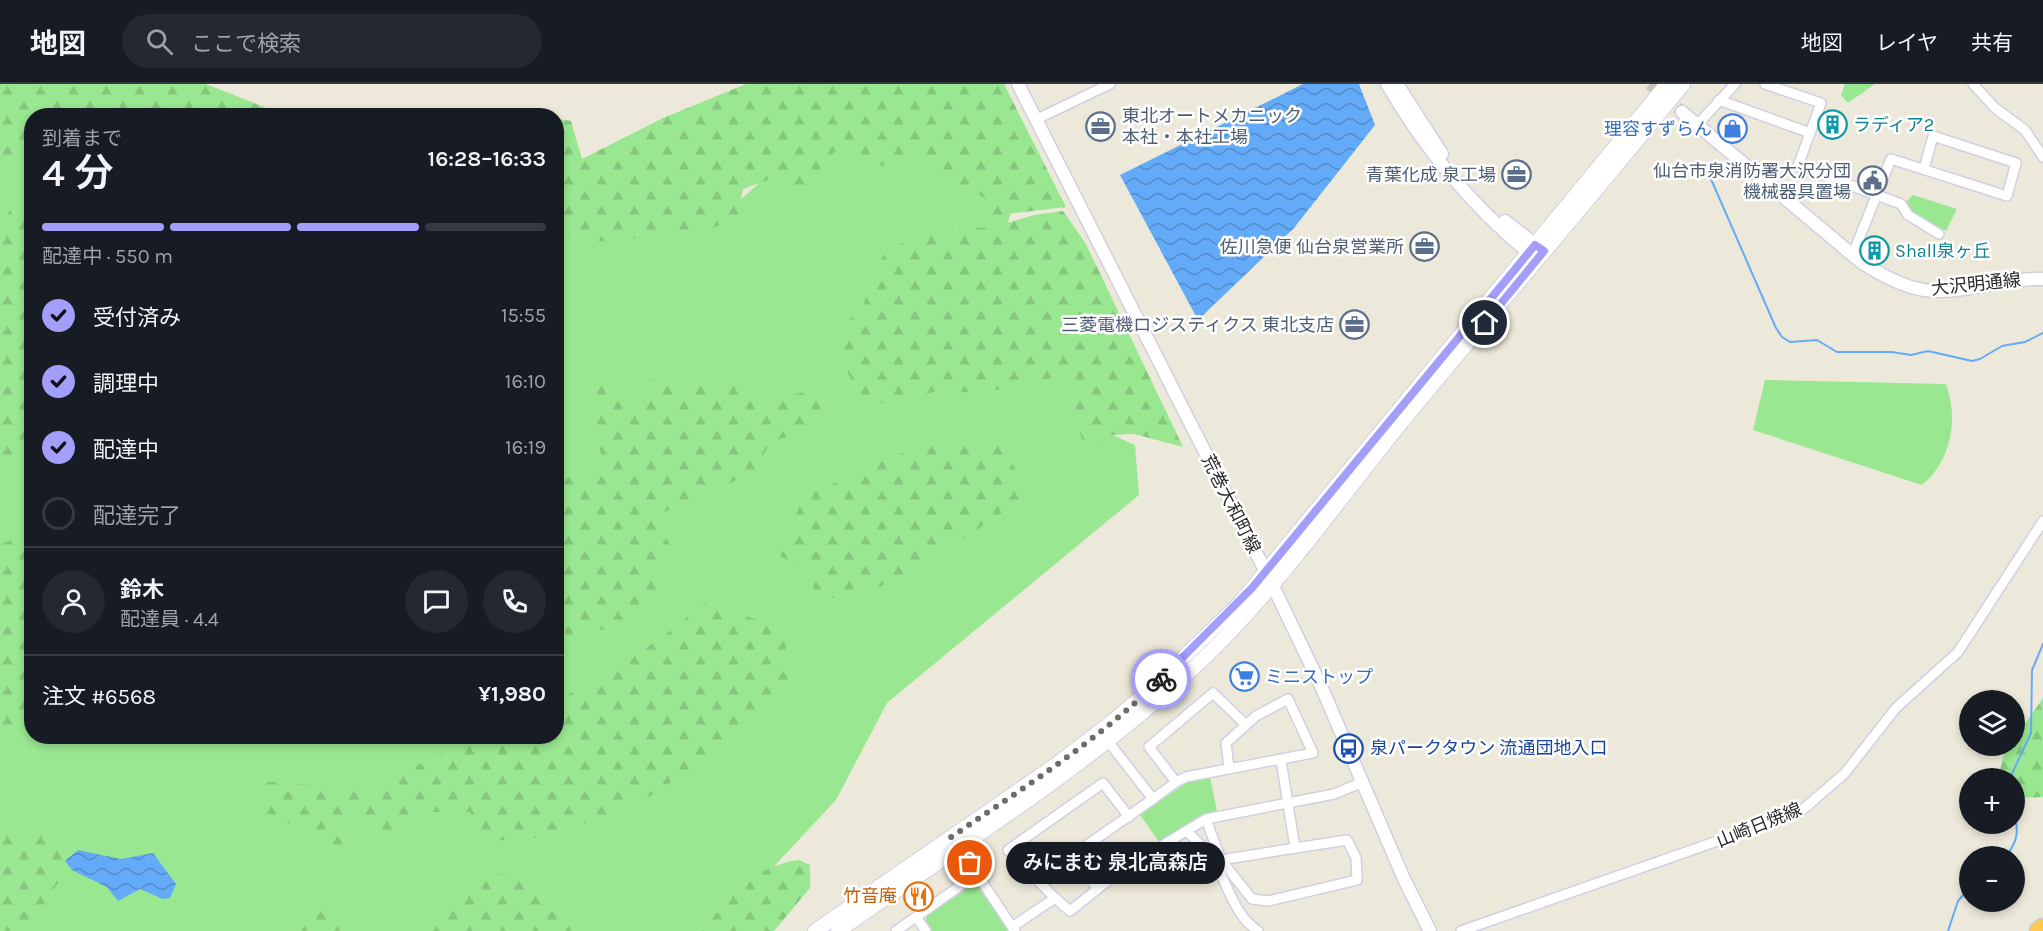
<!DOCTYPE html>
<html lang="ja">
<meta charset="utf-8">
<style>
:root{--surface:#171b24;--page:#242831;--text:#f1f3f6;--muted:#9ea1a6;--line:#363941;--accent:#a29efa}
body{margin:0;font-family:Karla,"Noto Sans JP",sans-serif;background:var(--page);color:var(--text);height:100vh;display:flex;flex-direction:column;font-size:22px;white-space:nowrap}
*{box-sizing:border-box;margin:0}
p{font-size:20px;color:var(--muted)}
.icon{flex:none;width:33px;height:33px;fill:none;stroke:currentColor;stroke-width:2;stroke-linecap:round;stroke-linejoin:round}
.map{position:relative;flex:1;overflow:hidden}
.side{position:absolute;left:24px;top:24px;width:540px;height:636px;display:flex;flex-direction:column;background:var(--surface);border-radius:24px;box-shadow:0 3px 9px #0003}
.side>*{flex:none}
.buttons{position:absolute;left:1959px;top:606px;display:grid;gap:12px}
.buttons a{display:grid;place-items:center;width:66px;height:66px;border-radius:50%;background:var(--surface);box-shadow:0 3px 9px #0003;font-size:30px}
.pin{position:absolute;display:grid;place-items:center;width:51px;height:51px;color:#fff;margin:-26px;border:3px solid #fff;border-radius:50%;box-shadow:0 2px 6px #0007}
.courier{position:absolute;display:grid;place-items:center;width:60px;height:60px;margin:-30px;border:4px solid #a29efa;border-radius:50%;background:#fff;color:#222;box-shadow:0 2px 8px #0007}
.bubble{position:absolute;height:42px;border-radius:21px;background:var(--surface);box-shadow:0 3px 9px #0003;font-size:20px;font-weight:600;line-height:42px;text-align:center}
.headline em{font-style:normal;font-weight:600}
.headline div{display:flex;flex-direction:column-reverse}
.headline{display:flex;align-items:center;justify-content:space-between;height:102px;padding:0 18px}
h1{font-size:39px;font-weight:600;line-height:45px}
.bar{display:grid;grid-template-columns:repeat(4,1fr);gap:9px 6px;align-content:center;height:72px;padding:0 18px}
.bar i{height:8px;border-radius:4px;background:var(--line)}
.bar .active{background:var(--accent)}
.bar p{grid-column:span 4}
.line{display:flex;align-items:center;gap:15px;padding:0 18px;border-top:2px solid var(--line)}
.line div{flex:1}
.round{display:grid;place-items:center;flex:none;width:63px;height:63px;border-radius:32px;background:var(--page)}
ol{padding:0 18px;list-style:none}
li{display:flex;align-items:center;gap:18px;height:66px}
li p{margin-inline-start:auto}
li .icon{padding:6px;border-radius:50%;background:var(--accent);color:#111;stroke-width:4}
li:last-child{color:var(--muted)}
li i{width:33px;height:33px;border:3px solid var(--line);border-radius:50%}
header{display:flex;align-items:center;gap:36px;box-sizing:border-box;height:84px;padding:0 30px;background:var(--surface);border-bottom:2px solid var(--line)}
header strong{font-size:28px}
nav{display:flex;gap:33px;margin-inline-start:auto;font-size:21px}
.search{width:420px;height:54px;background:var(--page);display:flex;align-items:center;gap:15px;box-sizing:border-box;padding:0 21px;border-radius:33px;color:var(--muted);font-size:22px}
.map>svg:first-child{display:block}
.grass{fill:#99e891}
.forest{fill:url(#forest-firs)}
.water{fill:url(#water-waves)}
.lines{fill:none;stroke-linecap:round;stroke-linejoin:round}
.stream{stroke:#63abf8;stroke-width:2}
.tertiary-tunnel{stroke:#c6c3b7;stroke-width:12;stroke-dasharray:12 6;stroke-linecap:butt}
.minor-casing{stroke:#d0cfe4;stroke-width:12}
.tertiary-casing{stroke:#d0cfe4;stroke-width:15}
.secondary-casing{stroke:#d0cfe4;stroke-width:16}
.motorway-casing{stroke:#ccc;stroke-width:21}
.minor{stroke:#fff;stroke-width:9}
.tertiary{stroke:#fff;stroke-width:12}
.secondary{stroke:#fff;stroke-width:14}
.motorway{stroke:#ffc853;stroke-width:18}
.done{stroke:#6e6c67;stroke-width:6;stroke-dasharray:0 10.8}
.route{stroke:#a29efa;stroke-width:8}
.labels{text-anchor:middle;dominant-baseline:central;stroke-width:5;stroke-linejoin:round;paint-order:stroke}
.service-label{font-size:18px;fill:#4e5e75;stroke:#fff;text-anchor:end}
.culture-label{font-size:18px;fill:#0d838f;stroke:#fff;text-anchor:start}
.shop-label{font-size:18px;fill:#366cbe;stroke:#fff;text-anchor:end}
.street-label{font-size:18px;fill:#292929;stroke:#fff}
.transit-label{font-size:18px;fill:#164399;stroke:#fff;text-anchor:start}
.food-label{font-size:18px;fill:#c56008;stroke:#fff;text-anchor:end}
</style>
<header>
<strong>地図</strong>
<div class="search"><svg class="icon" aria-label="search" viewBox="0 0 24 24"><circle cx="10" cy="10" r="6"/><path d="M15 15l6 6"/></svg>ここで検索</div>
<nav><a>地図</a><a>レイヤ</a><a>共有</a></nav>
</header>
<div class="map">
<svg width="2043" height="847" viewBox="0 0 2043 847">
<defs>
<pattern id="forest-firs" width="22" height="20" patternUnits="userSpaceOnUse" patternTransform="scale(1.5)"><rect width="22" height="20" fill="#99e891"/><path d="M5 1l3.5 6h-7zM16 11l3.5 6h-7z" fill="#84c77d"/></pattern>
<pattern id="water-waves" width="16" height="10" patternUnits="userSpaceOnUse" patternTransform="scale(1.5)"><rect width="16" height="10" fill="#63abf8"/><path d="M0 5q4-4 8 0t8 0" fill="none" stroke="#528bc9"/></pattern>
</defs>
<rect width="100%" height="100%" fill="#ede9da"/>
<!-- grass -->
<g class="grass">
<polygon points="1845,0 1875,0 1848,19 1841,11"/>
<polygon points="31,55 32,652 556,652 557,134 729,126 776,84 837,55 911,65 1013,121 1003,156 1095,343 1135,361 1139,411 887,619 836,716 724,836 706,847 0,847 0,59"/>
<polygon points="1913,111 1957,125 1946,147 1912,128 1906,118"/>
<path d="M1765 296 1946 300C1959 336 1951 377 1922 401L1753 346Z"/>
<polygon points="1210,693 1217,727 1205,730 1160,759 1140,731 1186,699"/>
<polygon points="972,801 979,802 1011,847 931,847 926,840 926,833"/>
</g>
<!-- forest -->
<g class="forest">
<polygon points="0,0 206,0 284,31 32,32 31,73 0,71"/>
<path d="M746 0H1004L1066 123 983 133 985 114 911 75 883 82 839 63 796 111 771 95 743 105 737 134 684 156 667 142C628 162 598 160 557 150V35L571 37 582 75 663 34Z"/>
<polygon points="31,121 31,366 0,378 0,167 9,127"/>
<polygon points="1063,127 1086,160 1183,363 1134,350 1109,351 1086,373 1066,291 978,310 942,305 895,321 861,316 832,256 864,219 874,184 890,163 959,143 990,144 1034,131"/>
<polygon points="608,294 641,332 645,295 737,300 768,314 826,305 832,318 820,342 770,358 755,388 655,432 676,473 655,490 660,517 611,548 595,544 581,555 566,550 557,533 557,394 605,390 586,297"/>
<polygon points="955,357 1005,360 1026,412 960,457 860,514 817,514 809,489 780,472 803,413 920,361"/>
<polygon points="31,446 31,634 0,648 0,461"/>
<path d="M704 519 787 545 785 574 789 598 728 660 629 726 536 754 477 758 470 728H416L386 754 353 734 332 738 359 762 343 772 328 768 309 749 267 729 260 697 373 705 471 653 556 652 557 616C610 589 659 559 704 519Z"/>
<polygon points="2043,614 2043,713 2015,714 2014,694 1998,694 2004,669 2009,662 2014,662 2015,654"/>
<path d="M39 748C54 753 70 758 73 775L27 847H0V750Z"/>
<path d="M799 776 810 781V804L774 847H702C729 813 754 782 799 776Z"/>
<path d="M493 790H515L534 798 585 847H422C447 816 452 800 493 790Z"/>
<polygon points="336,821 342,828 348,847 286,847 305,824"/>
</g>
<!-- water -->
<g class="water">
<polygon points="1303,0 1359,0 1375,41 1294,144 1198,236 1120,91"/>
<polygon points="78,766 121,775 153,769 176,800 170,814 163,815 140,805 118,817 107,803 72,786 65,777"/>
</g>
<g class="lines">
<!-- stream -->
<g class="stream">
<polyline points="1707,86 1776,244 1782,253 1790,258 1817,256 1837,268 1892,268 1911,271 1928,267 1972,277 1980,275 2002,262 2025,258 2043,249"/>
<polyline points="2010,694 2031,649 2032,586 2043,560"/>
<path d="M2006 772C2018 757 2019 747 2014 728"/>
<polyline points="1948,847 1958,817 1970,803"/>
</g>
<!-- tertiary-tunnel -->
<polyline class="tertiary-tunnel" points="1650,0 1682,28"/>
<defs>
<g id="minor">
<polyline points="1765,0 1821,19 1798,82 1901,120 1908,131 1939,150"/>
<polyline points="1973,0 1995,24 2025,46 2043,73"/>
<polyline points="1719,16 1810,49"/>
<polyline points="1035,36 1110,0"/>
<polyline points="1698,40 1735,0"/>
<polyline points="1853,170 1891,75 2007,112 2016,79 1933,52 1924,85"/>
<polyline points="1229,684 1226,659 1256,632 1288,615 1313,669 1186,693 1176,698 1149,663 1213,609 1245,640"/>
<polyline points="1153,715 1176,698"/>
<polyline points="1206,735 1334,710 1363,698"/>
<path d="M1187 747C1195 756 1206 765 1213 775 1227 799 1234 831 1258 847"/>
<polyline points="956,759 1015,847"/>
<polyline points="1221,776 1295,764"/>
<polyline points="1097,804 1073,771 1153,715 1107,656"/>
<polyline points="1055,814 1008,766 1103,699 1129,733"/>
<polyline points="916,833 926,847"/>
<polyline points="1012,843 1055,814 1070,827 1120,787 1206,735 1221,776 1252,815 1268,817 1357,796 1356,774 1347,756 1295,764 1281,676"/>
<polyline points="896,847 977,790"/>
<polyline points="1461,847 1800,728 1845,689 1896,624 1958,568 2043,437"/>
</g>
<g id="tertiary">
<polyline points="1018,0 1272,500 1321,602 1404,795 1430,847"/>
<path d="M1387 0C1426 67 1473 124 1534 173"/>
<polyline points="1397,0 1442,70"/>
<path d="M1682 28 1861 178C1878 189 1895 199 1915 204 1954 215 2002 193 2043 195"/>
<polyline points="1505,137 1541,165"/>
</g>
<g id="secondary">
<polyline points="815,847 1057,680 1113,637 1153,603 1239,520 1667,0"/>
<path d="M838 847C961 761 1092 680 1202 576 1276 506 1336 419 1400 340 1494 226 1590 115 1683 0"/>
</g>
<polyline id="motorway" points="2039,847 2043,844"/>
</defs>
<!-- minor casing -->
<use href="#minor" class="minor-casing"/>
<!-- tertiary casing -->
<use href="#tertiary" class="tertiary-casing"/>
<!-- secondary casing -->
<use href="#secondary" class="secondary-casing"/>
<!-- motorway casing -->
<use href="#motorway" class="motorway-casing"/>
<!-- minor -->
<use href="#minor" class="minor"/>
<!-- tertiary -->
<use href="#tertiary" class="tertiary"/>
<!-- secondary -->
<use href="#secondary" class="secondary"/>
<!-- motorway -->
<use href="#motorway" class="motorway"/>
</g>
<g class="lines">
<!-- done -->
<path class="done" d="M970 779 951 753C1024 704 1098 656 1161 595"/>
<!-- route -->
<polyline class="route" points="1161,595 1252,504 1535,161 1544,167 1485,239"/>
</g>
<!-- icons -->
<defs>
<symbol id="building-ring" viewBox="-11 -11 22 22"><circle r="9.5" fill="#fff" stroke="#0f9aa8" stroke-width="1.5"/><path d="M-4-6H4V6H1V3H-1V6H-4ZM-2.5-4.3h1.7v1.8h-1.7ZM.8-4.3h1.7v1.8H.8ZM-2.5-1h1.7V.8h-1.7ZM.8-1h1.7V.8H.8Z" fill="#0f9aa8"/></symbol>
<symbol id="office-ring" viewBox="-11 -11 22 22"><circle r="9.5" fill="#fff" stroke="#5c6f8a" stroke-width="1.5"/><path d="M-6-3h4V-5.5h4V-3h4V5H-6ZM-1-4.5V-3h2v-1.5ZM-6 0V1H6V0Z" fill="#5c6f8a"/></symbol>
<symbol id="shop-ring" viewBox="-11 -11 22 22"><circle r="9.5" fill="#fff" stroke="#3f7fe0" stroke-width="1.5"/><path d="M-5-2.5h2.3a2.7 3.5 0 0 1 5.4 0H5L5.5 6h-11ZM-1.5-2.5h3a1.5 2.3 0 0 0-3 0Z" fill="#3f7fe0"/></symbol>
<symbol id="civic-ring" viewBox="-11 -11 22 22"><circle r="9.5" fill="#fff" stroke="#5c6f8a" stroke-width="1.5"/><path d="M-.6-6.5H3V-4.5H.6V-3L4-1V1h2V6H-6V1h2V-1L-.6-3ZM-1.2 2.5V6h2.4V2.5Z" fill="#5c6f8a"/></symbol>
<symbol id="supermarket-ring" viewBox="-11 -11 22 22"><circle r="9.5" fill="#fff" stroke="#3f7fe0" stroke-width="1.5"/><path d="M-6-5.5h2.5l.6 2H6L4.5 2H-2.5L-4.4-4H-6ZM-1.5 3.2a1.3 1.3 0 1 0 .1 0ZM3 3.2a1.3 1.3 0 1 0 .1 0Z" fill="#3f7fe0"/></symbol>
<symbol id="bus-ring" viewBox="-11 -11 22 22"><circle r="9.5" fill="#fff" stroke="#1a4fb4" stroke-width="1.5"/><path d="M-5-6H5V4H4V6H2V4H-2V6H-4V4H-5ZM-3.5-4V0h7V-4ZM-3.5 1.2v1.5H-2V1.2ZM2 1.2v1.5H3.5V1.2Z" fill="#1a4fb4"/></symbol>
<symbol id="restaurant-ring" viewBox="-11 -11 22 22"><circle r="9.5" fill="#fff" stroke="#e8710a" stroke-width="1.5"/><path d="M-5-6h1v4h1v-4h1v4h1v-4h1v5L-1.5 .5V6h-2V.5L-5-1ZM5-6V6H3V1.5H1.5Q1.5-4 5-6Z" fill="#e8710a"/></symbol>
</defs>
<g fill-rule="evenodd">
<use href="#building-ring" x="1816" y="24" width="33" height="33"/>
<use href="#office-ring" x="1084" y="26" width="33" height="33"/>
<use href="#shop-ring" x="1716" y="28" width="33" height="33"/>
<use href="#office-ring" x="1500" y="74" width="33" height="33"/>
<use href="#civic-ring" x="1856" y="80" width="33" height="33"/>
<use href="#office-ring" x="1408" y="146" width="33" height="33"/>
<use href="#building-ring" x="1858" y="150" width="33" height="33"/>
<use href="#office-ring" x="1338" y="224" width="33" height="33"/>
<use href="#supermarket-ring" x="1228" y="576" width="33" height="33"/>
<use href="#bus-ring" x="1332" y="648" width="33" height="33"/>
<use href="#restaurant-ring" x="902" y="796" width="33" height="33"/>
</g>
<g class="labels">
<!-- service labels -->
<g class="service-label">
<text x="1122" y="32" text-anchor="start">東北オートメカニック<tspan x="1122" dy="21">本社・本社工場</tspan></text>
<text x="1851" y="87">仙台市泉消防署大沢分団<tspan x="1851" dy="21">機械器具置場</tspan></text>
<text x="1496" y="91">青葉化成 泉工場</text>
<text x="1404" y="163">佐川急便 仙台泉営業所</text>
<text x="1334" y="241">三菱電機ロジスティクス 東北支店</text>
</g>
<!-- culture labels -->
<g class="culture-label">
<text x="1853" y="41">ラディア2</text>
<text x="1895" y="167">Shall泉ヶ丘</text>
</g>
<!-- shop labels -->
<g class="shop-label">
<text x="1712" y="45">理容すずらん</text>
<text x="1265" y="593" text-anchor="start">ミニストップ</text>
</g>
<!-- street labels -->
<g class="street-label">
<text transform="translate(1976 200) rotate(-6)">大沢明通線</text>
<text transform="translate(1231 420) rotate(63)">荒巻大和町線</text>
<text transform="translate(1759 741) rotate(-22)">山崎日焼線</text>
</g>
<!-- transit labels -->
<g class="transit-label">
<text x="1370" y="664">泉パークタウン 流通団地入口</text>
</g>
<!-- food labels -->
<g class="food-label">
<text x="897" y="812">竹音庵</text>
</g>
</g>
</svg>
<div class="buttons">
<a><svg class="icon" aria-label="layers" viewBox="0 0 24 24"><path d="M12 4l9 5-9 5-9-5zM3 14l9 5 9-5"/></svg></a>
<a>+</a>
<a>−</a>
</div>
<div class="pin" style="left:970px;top:779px;background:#ea580c"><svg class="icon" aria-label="bag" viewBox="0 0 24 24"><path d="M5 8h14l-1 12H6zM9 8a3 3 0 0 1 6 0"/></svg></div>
<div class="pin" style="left:1485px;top:239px;background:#1f2937"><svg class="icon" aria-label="home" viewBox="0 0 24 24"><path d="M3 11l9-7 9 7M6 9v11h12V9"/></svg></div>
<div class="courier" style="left:1161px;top:595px"><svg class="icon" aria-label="bike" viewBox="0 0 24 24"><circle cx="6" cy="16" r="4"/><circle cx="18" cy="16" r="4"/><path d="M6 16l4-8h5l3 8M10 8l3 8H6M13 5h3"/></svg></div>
<div class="bubble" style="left:1006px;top:758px;width:219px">みにまむ 泉北高森店</div>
<section class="side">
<div class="headline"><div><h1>4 分</h1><p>到着まで</p></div><em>16:28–16:33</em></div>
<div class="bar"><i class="active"></i><i class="active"></i><i class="active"></i><i></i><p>配達中 · 550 m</p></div>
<ol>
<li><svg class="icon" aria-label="check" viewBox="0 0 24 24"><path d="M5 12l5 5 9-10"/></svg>受付済み<p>15:55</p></li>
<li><svg class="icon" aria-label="check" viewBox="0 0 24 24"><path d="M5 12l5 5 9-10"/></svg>調理中<p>16:10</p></li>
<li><svg class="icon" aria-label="check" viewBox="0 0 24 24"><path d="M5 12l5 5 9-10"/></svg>配達中<p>16:19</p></li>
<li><i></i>配達完了</li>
</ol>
<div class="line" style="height:108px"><a class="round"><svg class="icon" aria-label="person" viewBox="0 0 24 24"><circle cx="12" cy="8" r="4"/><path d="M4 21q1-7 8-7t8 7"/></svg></a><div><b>鈴木</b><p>配達員 · 4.4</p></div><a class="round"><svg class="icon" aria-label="chat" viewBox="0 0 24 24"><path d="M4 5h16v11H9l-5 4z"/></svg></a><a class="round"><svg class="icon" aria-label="phone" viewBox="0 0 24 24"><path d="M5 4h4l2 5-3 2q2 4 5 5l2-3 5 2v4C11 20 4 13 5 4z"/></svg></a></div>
<div class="line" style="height:78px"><div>注文 #6568</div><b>¥1,980</b></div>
</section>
</div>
